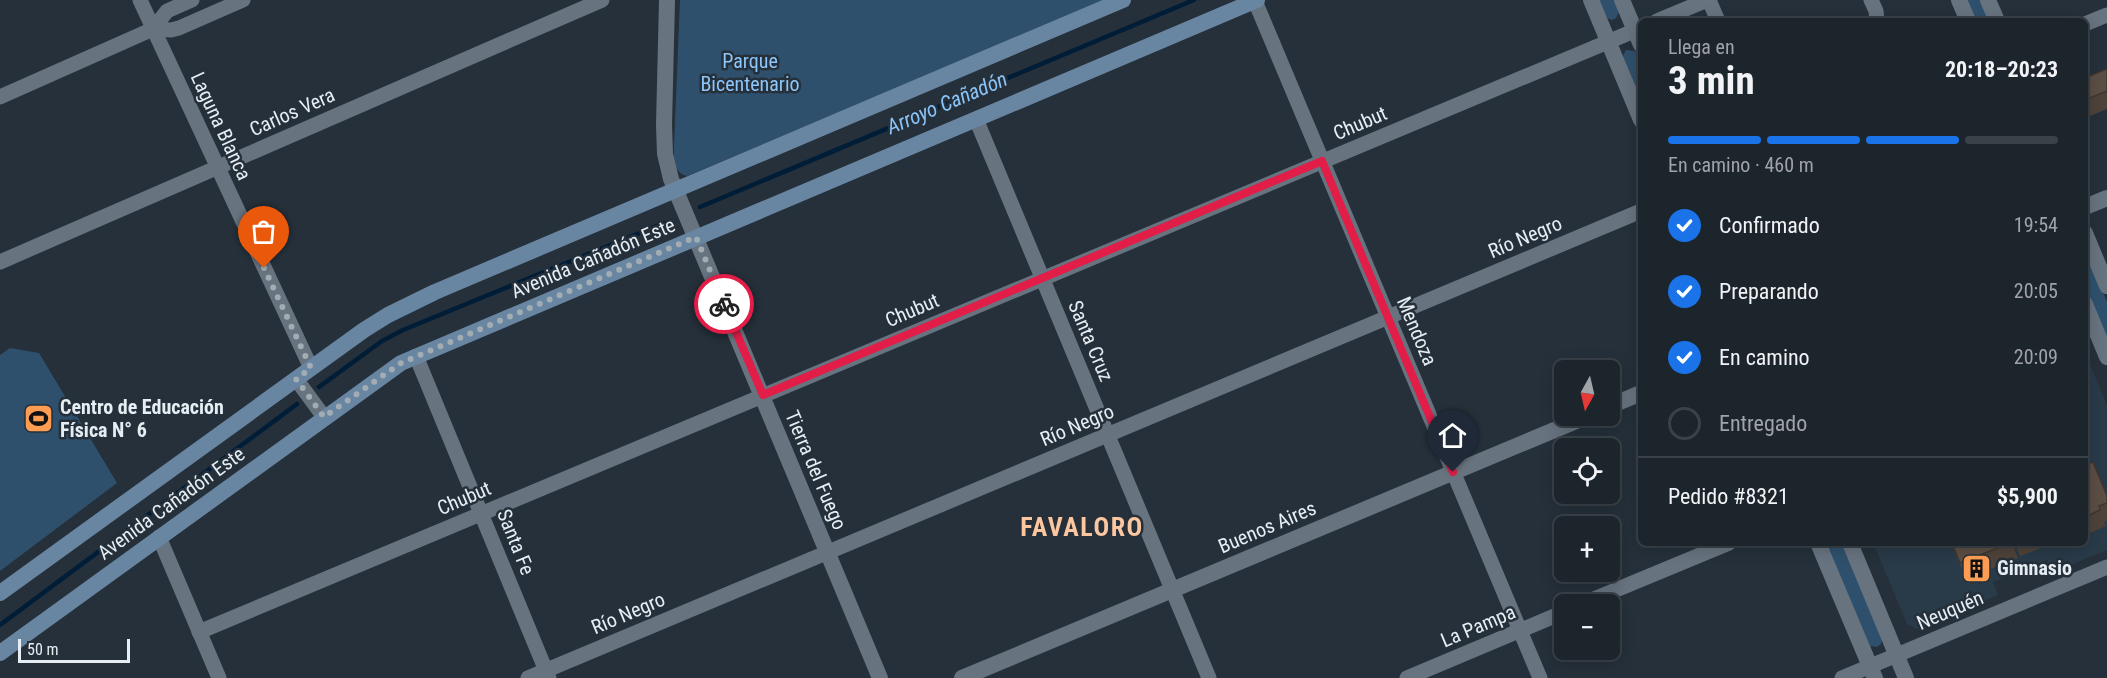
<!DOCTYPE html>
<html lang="es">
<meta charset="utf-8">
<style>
:root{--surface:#1c242c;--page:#252c34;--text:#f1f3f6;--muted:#a0a4a9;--line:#3a4148;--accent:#1a73e8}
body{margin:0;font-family:"Roboto Condensed",sans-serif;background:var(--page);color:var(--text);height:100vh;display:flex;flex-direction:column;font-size:22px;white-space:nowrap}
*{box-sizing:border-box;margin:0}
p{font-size:20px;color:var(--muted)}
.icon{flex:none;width:33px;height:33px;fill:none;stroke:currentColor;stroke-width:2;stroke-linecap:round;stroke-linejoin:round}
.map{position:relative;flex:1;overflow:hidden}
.drawer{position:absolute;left:1638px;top:18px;width:450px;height:528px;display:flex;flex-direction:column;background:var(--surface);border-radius:9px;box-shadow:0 3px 15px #0003,0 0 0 2px var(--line)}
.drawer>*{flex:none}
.needle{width:39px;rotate:188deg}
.controls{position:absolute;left:1554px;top:360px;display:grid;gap:12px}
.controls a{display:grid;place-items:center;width:66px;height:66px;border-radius:9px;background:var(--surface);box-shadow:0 3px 15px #0003,0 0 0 2px var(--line);font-size:30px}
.scale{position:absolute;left:18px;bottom:15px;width:112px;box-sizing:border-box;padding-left:6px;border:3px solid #e6eef4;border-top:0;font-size:16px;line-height:21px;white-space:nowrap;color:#e6eef4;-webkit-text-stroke:4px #25303a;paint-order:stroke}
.pin{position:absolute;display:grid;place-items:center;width:51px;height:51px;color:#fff;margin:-62px -26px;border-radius:50% 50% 50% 0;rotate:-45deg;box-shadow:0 0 6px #0007}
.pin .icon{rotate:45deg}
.courier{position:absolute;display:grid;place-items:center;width:60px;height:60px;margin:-30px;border:4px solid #e11d48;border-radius:50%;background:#fff;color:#222;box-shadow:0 2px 8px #0007}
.head em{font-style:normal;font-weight:700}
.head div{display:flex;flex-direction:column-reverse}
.head{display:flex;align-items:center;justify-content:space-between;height:102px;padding:0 30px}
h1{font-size:39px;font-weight:700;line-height:45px}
.bar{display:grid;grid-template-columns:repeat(4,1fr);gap:9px 6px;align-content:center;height:72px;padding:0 30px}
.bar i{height:8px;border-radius:4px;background:var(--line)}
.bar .selected{background:var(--accent)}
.bar p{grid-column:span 4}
.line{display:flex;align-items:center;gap:15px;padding:0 30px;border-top:2px solid var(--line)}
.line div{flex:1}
ol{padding:0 30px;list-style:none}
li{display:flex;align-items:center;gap:18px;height:66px}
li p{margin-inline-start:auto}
li .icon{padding:6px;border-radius:50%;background:var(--accent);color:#fff;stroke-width:4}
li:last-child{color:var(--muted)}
li i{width:33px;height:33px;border:3px solid var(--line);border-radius:50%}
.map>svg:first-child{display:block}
.built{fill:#293a48}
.green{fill:#2f506c}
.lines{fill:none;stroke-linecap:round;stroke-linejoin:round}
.stream{stroke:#001d38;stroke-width:4.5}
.minor{stroke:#67737f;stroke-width:15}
.tertiary{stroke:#67737f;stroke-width:16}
.secondary{stroke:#6886a1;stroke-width:16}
.wall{fill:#4e433a}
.building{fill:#5b4e44;stroke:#403730;stroke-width:1.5}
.done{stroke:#a2acb3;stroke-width:6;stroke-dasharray:0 10.8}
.route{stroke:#e11d48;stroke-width:8}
.labels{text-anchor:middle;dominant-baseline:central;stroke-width:5;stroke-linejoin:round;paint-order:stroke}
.park-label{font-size:20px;fill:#8dc6fa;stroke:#25303a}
.street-label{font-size:20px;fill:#e6eef4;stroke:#25303a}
.poi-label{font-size:20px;font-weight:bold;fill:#e6eef4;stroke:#25303a;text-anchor:start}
.water-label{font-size:21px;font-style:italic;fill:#8bc4f8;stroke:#25303a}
.district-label{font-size:26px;font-weight:bold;letter-spacing:1.5px;fill:#fcc6a0;stroke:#25303a}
</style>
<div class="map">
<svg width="2107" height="678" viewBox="0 0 2107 678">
<rect width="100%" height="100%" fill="#25303a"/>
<!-- built -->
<polygon class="built" points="2085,352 2107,405 2107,550 2053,572 2047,560 1993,582 1998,595 1917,629 1907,624 1873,543 2085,543"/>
<!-- green -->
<g class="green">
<path d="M680 0H1107L687 176C673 173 674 158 674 146Z"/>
<polygon points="1598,0 1614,0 1619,12 1616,18 1612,20 1607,18"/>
<polygon points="1965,0 1981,0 1990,21 1974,21"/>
<polygon points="1626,50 1635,51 1641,64 1641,102 1623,56"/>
<polygon points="2085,249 2107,302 2107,340 2085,287"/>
<polygon points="10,348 39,353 117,483 0,571 0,355"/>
<polygon points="1826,543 1842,543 1882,639 1881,644 1877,647 1870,646"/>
</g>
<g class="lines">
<!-- stream -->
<g class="stream">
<polyline points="700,207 1194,0"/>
<polyline points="319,387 382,341 403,330 664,223"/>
<polyline points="0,625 297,404"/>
</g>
<!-- minor -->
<g class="minor">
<polyline points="140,0 311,368"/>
<polyline points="1709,0 1718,21"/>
<polyline points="1871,0 1876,11 1877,21"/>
<polyline points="1255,1 1540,678"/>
<polyline points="1657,21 1707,0"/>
<polyline points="2085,24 2107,15"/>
<polyline points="153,29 167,11 192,0"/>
<polyline points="0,97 153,29 171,30 179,28 243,0"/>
<polyline points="976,119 1209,678"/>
<polyline points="0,262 602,0"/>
<polyline points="416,356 549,678"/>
<polyline points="296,379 324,417"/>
<polyline points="159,537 219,678"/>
<polyline points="1582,604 1729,543"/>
<polyline points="199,632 1641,28"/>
<polyline points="528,678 1641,211"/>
<polyline points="1407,678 1564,612"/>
<polyline points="1842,678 2107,567"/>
</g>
<!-- tertiary -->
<g class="tertiary">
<polyline points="667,0 664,125 665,154 671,179 880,678"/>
<polyline points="1591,0 1641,120"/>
<polyline points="1622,0 1641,45"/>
<polyline points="1959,0 1968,21"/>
<polyline points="1988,0 1997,21"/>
<polyline points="2085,207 2107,198"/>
<polyline points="2085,233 2107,286"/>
<polyline points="2085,304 2107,357"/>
<polyline points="1610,406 1641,393"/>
<polyline points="1818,543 1875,678"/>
<polyline points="1850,543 1906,678"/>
<polyline points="962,678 1588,416"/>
</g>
<!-- secondary -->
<g class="secondary">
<polyline points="0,593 364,330 388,315 435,292 1123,0"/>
<polyline points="0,653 401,363 1257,0"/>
</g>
</g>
<!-- wall -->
<g class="wall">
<polygon points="2107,69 2107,109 2085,118 2085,78"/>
<polygon points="2085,465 2107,496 2107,521 2104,522 2106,526 2085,535"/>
<polygon points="1951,543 2012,543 2018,558 1966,579"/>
<polygon points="2015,543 2054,543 2020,556"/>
</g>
<!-- building -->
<g class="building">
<polygon points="2107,69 2107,91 2085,100 2085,78"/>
<polygon points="2093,462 2107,496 2107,503 2099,506 2100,510 2085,517 2085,465"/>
<polygon points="1952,543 2010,543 1960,563"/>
</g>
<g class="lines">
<!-- done -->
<polyline class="done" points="264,268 311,368 296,379 324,417 401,363 696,237 724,304"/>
<!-- route -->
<polyline class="route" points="724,304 763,395 1322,161 1453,472"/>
</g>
<!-- icons -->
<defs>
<symbol id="stadium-square" viewBox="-11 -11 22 22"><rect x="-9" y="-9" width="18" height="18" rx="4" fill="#fd9d54" stroke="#25303a"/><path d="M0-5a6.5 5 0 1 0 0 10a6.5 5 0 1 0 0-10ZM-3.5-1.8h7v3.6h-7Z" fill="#111"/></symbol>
<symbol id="building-square" viewBox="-11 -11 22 22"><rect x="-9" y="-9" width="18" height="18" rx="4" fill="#fd9d54" stroke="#25303a"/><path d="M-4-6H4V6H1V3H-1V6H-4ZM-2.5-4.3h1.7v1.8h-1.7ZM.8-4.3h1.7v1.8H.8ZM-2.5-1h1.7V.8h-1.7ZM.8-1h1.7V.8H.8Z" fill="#111"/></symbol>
</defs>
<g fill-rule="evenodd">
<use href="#stadium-square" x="22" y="402" width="33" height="33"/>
<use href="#building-square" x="1960" y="552" width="33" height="33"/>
</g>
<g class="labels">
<!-- park labels -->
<g class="park-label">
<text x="750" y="61">Parque<tspan x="750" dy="23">Bicentenario</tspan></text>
</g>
<!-- street labels -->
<g class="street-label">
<text transform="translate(292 112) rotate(-24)">Carlos Vera</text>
<text transform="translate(1360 123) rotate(-23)">Chubut</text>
<text transform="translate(221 126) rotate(65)">Laguna Blanca</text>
<text transform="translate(1525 237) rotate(-23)">Río Negro</text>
<text transform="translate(593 258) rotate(-23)">Avenida Cañadón Este</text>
<text transform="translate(912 310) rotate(-23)">Chubut</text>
<text transform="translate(1417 331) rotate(67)">Mendoza</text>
<text transform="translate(1091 341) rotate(67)">Santa Cruz</text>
<text transform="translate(1077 425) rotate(-23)">Río Negro</text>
<text transform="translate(816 470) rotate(67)">Tierra del Fuego</text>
<text transform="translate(464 498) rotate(-23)">Chubut</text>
<text transform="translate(171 503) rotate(-36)">Avenida Cañadón Este</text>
<text transform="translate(1267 527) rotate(-23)">Buenos Aires</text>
<text transform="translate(516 542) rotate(68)">Santa Fe</text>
<text transform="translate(1950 610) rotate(-23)">Neuquén</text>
<text transform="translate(628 613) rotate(-23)">Río Negro</text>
<text transform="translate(1478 626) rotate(-23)">La Pampa</text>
</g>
<!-- poi labels -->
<g class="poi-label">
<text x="60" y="407">Centro de Educación<tspan x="60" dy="23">Física N° 6</tspan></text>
<text x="1997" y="568">Gimnasio</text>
</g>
<!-- water labels -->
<g class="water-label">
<text transform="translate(947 103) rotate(-23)">Arroyo Cañadón</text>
</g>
<!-- district labels -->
<g class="district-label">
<text x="1082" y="527">FAVALORO</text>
</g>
</g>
</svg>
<div class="controls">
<a><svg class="needle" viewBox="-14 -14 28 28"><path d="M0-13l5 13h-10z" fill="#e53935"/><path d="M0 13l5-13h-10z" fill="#a0a4a9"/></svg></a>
<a><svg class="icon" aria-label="locate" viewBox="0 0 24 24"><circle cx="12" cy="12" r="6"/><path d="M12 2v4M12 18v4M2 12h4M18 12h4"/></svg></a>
<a>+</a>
<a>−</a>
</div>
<div class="scale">50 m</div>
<div class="pin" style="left:264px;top:268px;background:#ea580c"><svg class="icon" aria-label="bag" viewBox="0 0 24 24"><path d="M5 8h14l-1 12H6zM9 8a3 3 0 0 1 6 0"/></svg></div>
<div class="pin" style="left:1453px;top:472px;background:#1f2937"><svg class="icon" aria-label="home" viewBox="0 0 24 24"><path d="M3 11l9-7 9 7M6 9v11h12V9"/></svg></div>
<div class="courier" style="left:724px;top:304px"><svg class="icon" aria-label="bike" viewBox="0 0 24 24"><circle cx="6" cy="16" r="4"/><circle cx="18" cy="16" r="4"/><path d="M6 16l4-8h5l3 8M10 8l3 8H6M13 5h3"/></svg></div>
<section class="drawer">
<div class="head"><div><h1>3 min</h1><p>Llega en</p></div><em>20:18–20:23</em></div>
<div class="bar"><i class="selected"></i><i class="selected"></i><i class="selected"></i><i></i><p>En camino · 460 m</p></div>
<ol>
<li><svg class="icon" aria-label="check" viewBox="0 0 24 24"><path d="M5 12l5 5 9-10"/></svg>Confirmado<p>19:54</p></li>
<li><svg class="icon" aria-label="check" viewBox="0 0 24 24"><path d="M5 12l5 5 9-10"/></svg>Preparando<p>20:05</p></li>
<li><svg class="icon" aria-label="check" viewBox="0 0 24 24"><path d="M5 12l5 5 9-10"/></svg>En camino<p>20:09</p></li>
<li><i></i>Entregado</li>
</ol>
<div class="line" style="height:78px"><div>Pedido #8321</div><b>$5,900</b></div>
</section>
</div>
